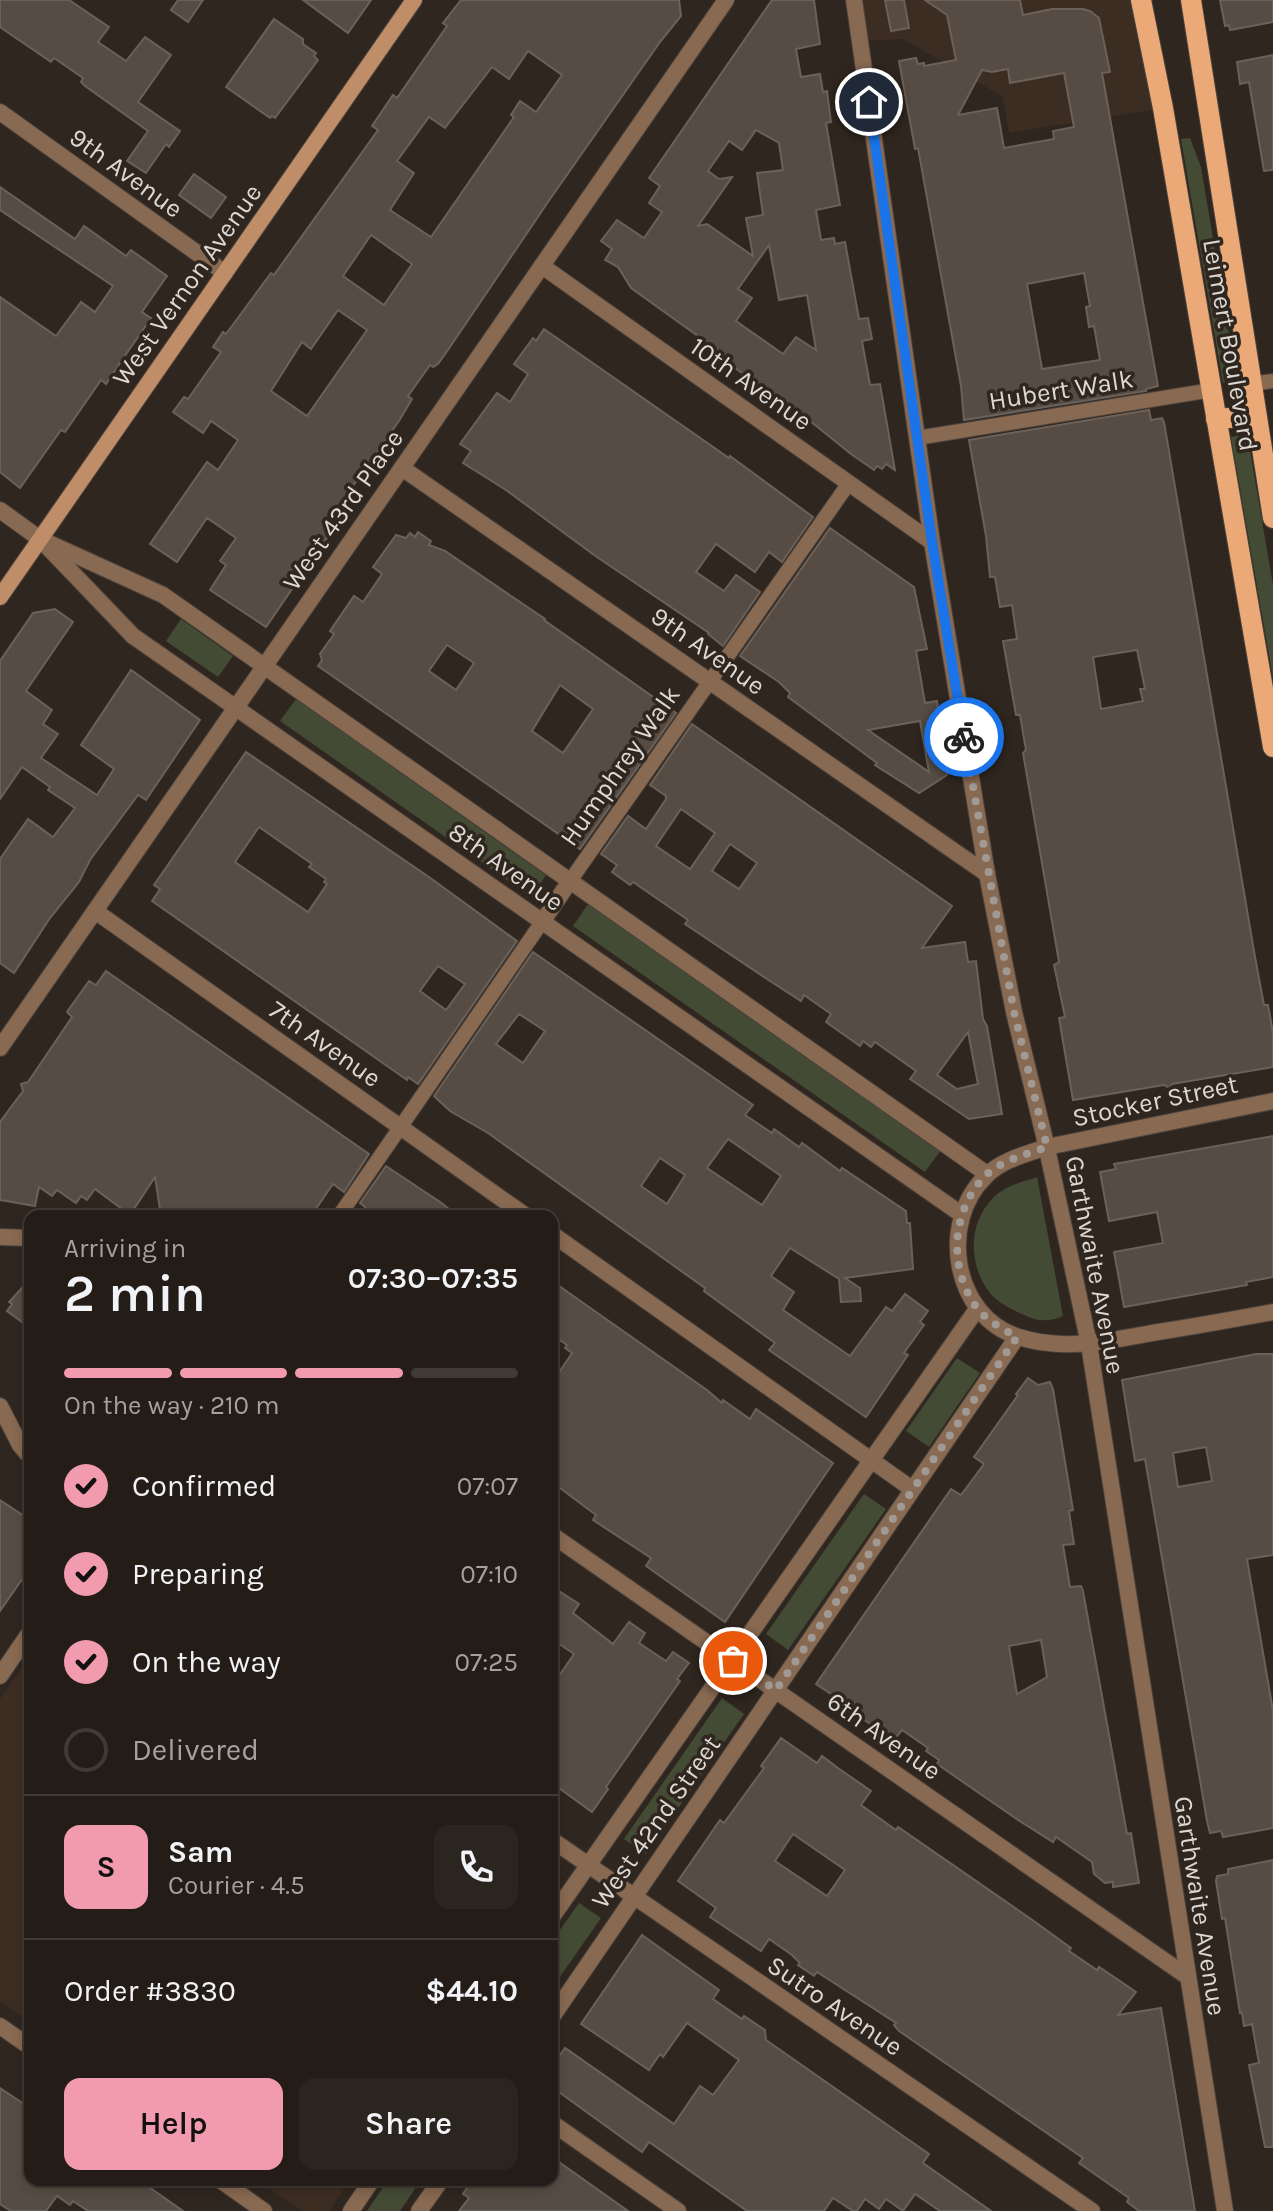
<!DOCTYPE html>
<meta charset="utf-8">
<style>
:root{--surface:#231c17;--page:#2b2520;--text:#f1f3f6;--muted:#a3a1a1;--line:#403a36;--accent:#f29aae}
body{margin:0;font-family:Karla,sans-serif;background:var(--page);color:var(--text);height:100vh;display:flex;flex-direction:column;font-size:30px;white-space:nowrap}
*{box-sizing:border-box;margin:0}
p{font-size:26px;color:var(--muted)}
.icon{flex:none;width:44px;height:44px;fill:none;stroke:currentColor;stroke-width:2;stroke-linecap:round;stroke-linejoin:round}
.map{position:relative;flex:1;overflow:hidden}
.drawer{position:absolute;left:24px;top:1210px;width:534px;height:976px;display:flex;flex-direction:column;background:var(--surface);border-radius:16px;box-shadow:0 4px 12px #0003,0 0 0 2px var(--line)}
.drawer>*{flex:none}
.pin{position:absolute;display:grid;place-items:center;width:68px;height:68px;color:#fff;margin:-34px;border:4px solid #fff;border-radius:50%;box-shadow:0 2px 8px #0007}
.courier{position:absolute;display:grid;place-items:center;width:80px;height:80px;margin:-40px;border:6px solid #1a73e8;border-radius:50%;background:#fff;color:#222;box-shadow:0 2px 10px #0007}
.summary em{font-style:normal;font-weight:600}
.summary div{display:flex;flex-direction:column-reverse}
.summary{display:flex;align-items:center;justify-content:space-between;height:136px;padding:0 40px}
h1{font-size:52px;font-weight:600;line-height:60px}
.bar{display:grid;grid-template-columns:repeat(4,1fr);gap:12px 8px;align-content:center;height:96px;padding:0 40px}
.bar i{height:10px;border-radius:6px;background:var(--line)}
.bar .selected{background:var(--accent)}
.bar p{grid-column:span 4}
.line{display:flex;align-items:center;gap:20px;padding:0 40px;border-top:2px solid var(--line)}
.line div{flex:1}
.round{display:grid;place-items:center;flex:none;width:84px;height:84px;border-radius:16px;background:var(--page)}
ol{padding:0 40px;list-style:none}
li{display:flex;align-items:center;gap:24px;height:88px}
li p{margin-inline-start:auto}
li .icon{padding:8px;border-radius:50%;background:var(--accent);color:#111;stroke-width:4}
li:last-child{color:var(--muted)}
li i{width:44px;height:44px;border:4px solid var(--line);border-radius:50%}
.cta{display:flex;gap:16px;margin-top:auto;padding:16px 40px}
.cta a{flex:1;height:92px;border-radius:16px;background:var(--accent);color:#111;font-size:32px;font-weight:600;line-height:92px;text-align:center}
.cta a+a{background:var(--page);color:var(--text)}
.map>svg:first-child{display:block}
.built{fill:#3c2d23}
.green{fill:#444b35}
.building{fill:#564c44;stroke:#6c6158;stroke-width:2;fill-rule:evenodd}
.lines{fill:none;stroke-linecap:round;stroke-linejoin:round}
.pedestrian-casing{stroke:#4b423c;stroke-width:16}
.minor-casing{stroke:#4b423c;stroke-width:18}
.tertiary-casing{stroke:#4b423c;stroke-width:18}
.secondary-casing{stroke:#4b423c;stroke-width:18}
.primary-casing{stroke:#4b423c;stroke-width:22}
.pedestrian{stroke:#886951;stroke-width:14}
.minor{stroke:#886951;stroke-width:16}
.tertiary{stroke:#886951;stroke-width:16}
.secondary{stroke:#bf8d67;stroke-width:16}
.primary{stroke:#eaa977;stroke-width:20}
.done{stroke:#a19a94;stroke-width:8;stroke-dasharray:0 14.4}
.route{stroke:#1a73e8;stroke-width:10}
.labels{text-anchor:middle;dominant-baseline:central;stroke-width:7;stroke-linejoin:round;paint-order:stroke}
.street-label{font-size:26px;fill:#ded8d3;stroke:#2f261f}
</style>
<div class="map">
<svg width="1273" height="2211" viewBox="0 0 1273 2211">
<rect width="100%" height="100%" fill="#2f261f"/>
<!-- built -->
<g class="built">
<polygon points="854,0 1141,0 1163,108 1009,133 1003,97 903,39 860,41"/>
<polygon points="30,1656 30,2022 0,2001 0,1699"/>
<polygon points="257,2180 350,2180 329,2211 302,2211"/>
</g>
<!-- green -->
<g class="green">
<polygon points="1190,138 1201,167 1237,380 1223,383 1181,139"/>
<polygon points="1247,433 1273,585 1273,678 1231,437"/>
<polygon points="181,619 233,656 218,677 166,641"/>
<polygon points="296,699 546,875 531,897 280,721"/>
<polygon points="588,904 941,1150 925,1172 573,926"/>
<path d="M1037 1177 1063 1316C1048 1323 1036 1321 1022 1314 1009 1308 994 1301 987 1289 968 1261 969 1222 993 1198 1004 1186 1022 1182 1037 1177Z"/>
<polygon points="957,1358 980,1373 929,1447 906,1431"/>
<polygon points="864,1494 886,1509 788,1650 766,1634"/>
<polygon points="722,1698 744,1714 646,1854 624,1839"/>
<polygon points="579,1903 601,1918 552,1988 552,1941"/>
<polygon points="388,2180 421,2180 400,2211 367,2211"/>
</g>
<!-- building -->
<g class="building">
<polygon points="0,0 69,0 109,27 98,42 126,61 145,37 171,55 138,102 180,131 169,147 166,144 146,173 127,161 148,131 85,86 81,82 83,78 54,58 51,62 0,27"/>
<polygon points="178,0 203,0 188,22 171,10"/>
<polygon points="303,0 371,0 348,33"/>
<path d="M461 0H679L681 16 660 42 548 202 450 347 438 364 433 367 430 365 408 396 412 399 399 421 326 524 333 529 266 627 210 590 226 565 220 561 236 538 207 518 177 562 150 544 207 462 218 470 238 440 211 421 203 433 173 412 184 397 188 399 221 352 213 347 223 332 226 334 271 273 274 275 378 130 372 126 393 95 397 98 447 26 443 23ZM528 51 562 75 536 112 520 101 511 115 514 117 431 237 390 210 414 173 397 161 429 117 445 128 492 67 509 79ZM371 235 412 264 384 305 343 276ZM338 310 367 330 307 416 271 391 302 342 311 349Z"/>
<path d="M772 0H814L820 44 796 49 801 77 820 74 823 92 827 91 831 122 826 123 840 205 816 210 821 240 834 238 835 244 845 242 859 319 868 318 872 339 862 341 870 385 880 384 895 470 886 464 882 469 877 466 874 470 851 454 815 425 721 358 723 354 631 288 618 267 605 260 612 249 601 241 617 220 644 238 662 212 649 203 660 186 649 178ZM756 130 779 143 783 170 757 173 763 215 746 218 753 256 707 224 698 226 732 177 719 179 708 171 729 141 742 150ZM769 245 779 300 807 295 816 350 796 337 783 354 736 321 752 298 738 289Z"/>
<polygon points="885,0 904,0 909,28 891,31"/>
<path d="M925 0H1020L1023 15 1052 9H1083L1090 11 1099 18 1110 72 1102 73 1158 386 1146 389V391L964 420 961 386 918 148 915 149 899 61 916 58 918 64 924 63V66L956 60 947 15ZM1008 69 1010 83 1064 73 1074 127 1053 131 1054 139 1004 148 997 108 958 115 982 70 992 72ZM1084 273 1090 306 1086 307 1089 327 1094 326 1100 360 1042 369 1027 284Z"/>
<polygon points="1220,0 1273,0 1273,22 1230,30 1229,25 1225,26"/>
<polygon points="274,19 303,39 303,44 316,53 314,56 318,60 275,118 272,116 270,118 226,87"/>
<polygon points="1273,55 1273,170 1264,171 1249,82 1240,84 1237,62"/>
<polygon points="194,174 226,197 211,218 179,195"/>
<polygon points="0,187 75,239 84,226 126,256 131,250 167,276 142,312 151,318 120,363 106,384 101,380 65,432 61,430 20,488 0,472 0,297 56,336 81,302 95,312 113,286 0,210"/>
<polygon points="544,329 729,458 730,456 813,517 782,562 769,552 755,572 716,544 696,572 724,591 736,575 760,592 723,646 708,634 709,633 594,555 506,490 463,463 471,451 460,444 497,393 510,402 528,374 514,364 533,338 536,341"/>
<path d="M1149 410 1151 420 1162 418 1164 422 1255 957 1264 1005H1268L1273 1033V1067L1172 1084 1170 1088 1164 1085 1073 1100 1059 1018 1065 1017 1054 965 1059 962 1023 753 1026 750 1020 715H1016L1003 641 1017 639 1012 605 1000 607 995 577H990L986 536 969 440ZM1137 650 1145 689H1140L1143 701 1101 709 1093 657Z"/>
<path d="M830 528 914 587 927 649 916 651 925 703 937 701 947 775 919 793 875 765 877 763 788 697 790 693 779 682 740 656ZM920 721 929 772 868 730Z"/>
<path d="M418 532 431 541 429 545 445 551 545 619 544 620 676 713 580 849 318 666 322 660 320 654 334 634 330 631 354 596 363 602 382 574 373 567 396 535 406 538 410 533 415 537ZM447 645 474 663 456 690 429 671ZM560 685 593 709 563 753 532 731Z"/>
<polygon points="55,609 73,622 26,691 52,710 43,724 58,734 41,758 97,795 114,769 81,745 131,670 200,720 146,800 138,795 90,860 79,882 50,918 14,973 0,963 0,859 28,819 53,837 75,808 48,790 50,787 22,767 0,799 0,661 33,613"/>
<path d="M692 724 952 906 922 948 965 942 968 962 976 961 983 1019 987 1026 1002 1114 969 1119 910 1079 916 1071 875 1042 871 1047 863 1041 860 1046 826 1022 831 1014 804 995 801 1001 770 981 685 924 688 920 633 882 630 885 612 872 617 865 601 854 628 816 646 829 666 799V796L650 785ZM681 809 715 833 690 869 656 846ZM730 844 757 863 739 889 712 871ZM968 1032 978 1084 957 1089 937 1075Z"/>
<path d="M246 752 429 877 517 941 418 1084 408 1077 407 1080 152 901 160 889 154 885ZM259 827 312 864 309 867 326 879 324 882 327 884 308 912 235 862ZM438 966 465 984 446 1010 420 991Z"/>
<path d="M533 952 753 1105 745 1115 772 1133 774 1129 799 1147 802 1143 840 1171 842 1168 906 1211 907 1223H910L913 1269 845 1278 860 1288 861 1301 841 1302 839 1279 790 1248 771 1276 794 1292 783 1310 850 1356 886 1307 892 1311 905 1294 928 1311 920 1322 924 1325 904 1353 908 1355 866 1417 769 1350 775 1343 704 1291 705 1288 488 1133 450 1111 434 1096ZM519 1014 545 1031 523 1063 496 1044ZM728 1139 781 1176 762 1205 707 1168ZM660 1158 685 1175 667 1204 641 1186Z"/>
<polygon points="106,971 369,1154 344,1192 333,1184 311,1216 161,1216 155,1177 130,1215 95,1189 87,1200 81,1196 76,1203 57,1190 52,1196 39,1187 35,1206 0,1200 0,1122 23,1091 21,1084 28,1082 72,1017 67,1012 89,981 96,985"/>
<polygon points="1273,1136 1273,1277 1246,1282 1247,1285 1124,1307 1114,1252 1163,1243 1157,1212 1109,1221 1100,1172 1116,1169 1114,1164"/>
<polygon points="386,1166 443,1204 457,1216 363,1216 365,1207 360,1203"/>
<polygon points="30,1279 30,1328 7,1311 12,1304 9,1302"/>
<polygon points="552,1281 707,1390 722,1403 723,1400 750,1419 756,1409 833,1463 725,1622 646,1566 651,1558 593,1520 596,1515 552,1482 552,1383 572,1353 565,1348 567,1345 552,1335"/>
<path d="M1256 1354H1273V1555L1247 1559 1273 1711V1828L1223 1837 1221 1831 1210 1833 1207 1821 1145 1459 1135 1461 1122 1380ZM1206 1447 1212 1481 1178 1487 1173 1453Z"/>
<path d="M1028 1378 1038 1385 1050 1382 1053 1389 1073 1510 1069 1511 1074 1544 1063 1545 1070 1587 1081 1586 1083 1591 1127 1834 1131 1833 1139 1883 1113 1887V1882L1105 1883 1094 1874 1092 1862 1056 1837 1053 1842 1018 1820 937 1764 939 1760 926 1751 928 1748 902 1730 895 1739 884 1733 860 1717 862 1715 816 1684 951 1489 961 1495 984 1464 974 1457 1018 1395 1016 1394ZM1041 1640 1047 1677 1017 1694 1009 1646Z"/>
<polygon points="0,1500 30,1520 30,1568 0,1611"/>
<polygon points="559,1591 579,1604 573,1613 613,1644 629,1622 645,1633 639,1643 666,1661 673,1652 689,1663 677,1679 680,1681 606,1787 608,1789 592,1812 552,1783 552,1686 574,1654 552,1639 552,1601"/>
<path d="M781 1738 817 1763 822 1756 838 1768 871 1791 861 1805 896 1830 898 1827 1031 1919 1071 1948 1069 1951 1097 1970 1099 1967 1136 1992 1118 2015 1161 2008 1195 2211H1139L1127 2202 1129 2198 1079 2163 1083 2158 899 2031 894 2025 896 2023 817 1972 814 1976 798 1965 800 1963 792 1955 769 1939 761 1951 710 1917 716 1908 678 1881 720 1820 724 1823 764 1768 761 1766ZM793 1834 845 1870 827 1896 775 1861Z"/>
<polygon points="1273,1860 1273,2147 1265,2147 1249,2065 1259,2063 1252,2024 1244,2026 1242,2013 1240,2013 1225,1918 1222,1919 1216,1881 1217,1876 1228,1874 1228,1869"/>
<polygon points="642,1935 719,1990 713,1999 742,2019 744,2016 765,2030 766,2040 929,2154 923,2163 991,2211 940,2211 915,2194 903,2211 886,2199 879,2209 865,2199 857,2211 853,2211 833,2198 824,2211 747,2211 649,2142 642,2152 552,2087 552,2066 565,2048 674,2124 700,2086 713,2095 739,2060 687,2023 663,2057 660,2054 649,2070 581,2024"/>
<polygon points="0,2088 30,2108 30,2180 139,2180 183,2211 88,2211 73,2201 70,2205 57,2196 46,2211 11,2211 0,2204"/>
<polygon points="552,2157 628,2211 459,2211 469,2198 463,2194 472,2180 552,2180"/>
</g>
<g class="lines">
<defs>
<g id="pedestrian">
<polyline points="1250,384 1273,381"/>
<polyline points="917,438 1212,390"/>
<polyline points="570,881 849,483"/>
<polyline points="339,1216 542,922"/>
</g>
<g id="minor">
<polyline points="854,0 932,542 987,874 1014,1012 1046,1144 1089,1344 1225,2211"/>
<polyline points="0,112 225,273"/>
<polyline points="542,266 932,542"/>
<polyline points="402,468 987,874"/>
<polyline points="0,510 40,539"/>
<polyline points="95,911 526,1216"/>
<polyline points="542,922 570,881"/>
<polyline points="0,1048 726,0"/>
<polyline points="1047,1147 1273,1101"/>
<polyline points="552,1234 912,1489"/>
<polyline points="0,1237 30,1238"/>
<polyline points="0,1406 20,1445 30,1457"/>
<polyline points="552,1535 1188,1977"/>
<polyline points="0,1676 30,1632"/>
<polyline points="552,1840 1092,2211"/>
<polyline points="0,2026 30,2047"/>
<polyline points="552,2123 678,2211"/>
<polyline points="220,2180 264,2211"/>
</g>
<g id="tertiary">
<polyline points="40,539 133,636 961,1214"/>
<polyline points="51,544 163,595 987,1174"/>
<path d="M1047 1147C1027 1154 1001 1160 986 1176 938 1222 953 1317 1019 1337 1065 1352 1112 1340 1158 1332 1197 1326 1235 1319 1273 1312"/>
<polyline points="552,1917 977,1309"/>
<polyline points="552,2017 1017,1337"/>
<polyline points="351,2211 372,2180"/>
<polyline points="419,2211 441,2180"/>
</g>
<polyline id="secondary" points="0,597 414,0"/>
<g id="primary">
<polyline points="1141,0 1163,108 1273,747"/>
<polyline points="1191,0 1273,518"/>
<polyline points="1216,419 1255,416"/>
</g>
</defs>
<!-- pedestrian casing -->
<use href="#pedestrian" class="pedestrian-casing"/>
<!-- minor casing -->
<use href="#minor" class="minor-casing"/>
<!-- tertiary casing -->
<use href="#tertiary" class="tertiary-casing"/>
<!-- secondary casing -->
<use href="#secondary" class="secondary-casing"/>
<!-- primary casing -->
<use href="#primary" class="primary-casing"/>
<!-- pedestrian -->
<use href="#pedestrian" class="pedestrian"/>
<!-- minor -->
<use href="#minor" class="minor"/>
<!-- tertiary -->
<use href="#tertiary" class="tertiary"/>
<!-- secondary -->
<use href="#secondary" class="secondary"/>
<!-- primary -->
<use href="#primary" class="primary"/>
</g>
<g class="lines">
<!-- done -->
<path class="done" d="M733 1661 776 1690 1017 1337C1003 1329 987 1321 977 1308 948 1269 951 1211 985 1176 1000 1161 1027 1154 1047 1147L1014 1012 964 737"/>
<!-- route -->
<polyline class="route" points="869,102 932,542 964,737"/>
</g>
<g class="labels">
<!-- street labels -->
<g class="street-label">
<text transform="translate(126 173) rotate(36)">9th Avenue</text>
<text transform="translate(187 285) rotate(-55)">West Vernon Avenue</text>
<text transform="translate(1230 345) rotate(80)">Leimert Boulevard</text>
<text transform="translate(751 384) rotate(35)">10th Avenue</text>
<text transform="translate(1061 390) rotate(-9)">Hubert Walk</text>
<text transform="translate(343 510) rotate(-55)">West 43rd Place</text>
<text transform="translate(708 651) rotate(35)">9th Avenue</text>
<text transform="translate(620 766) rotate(-55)">Humphrey Walk</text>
<text transform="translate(506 867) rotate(35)">8th Avenue</text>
<text transform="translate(325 1044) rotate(35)">7th Avenue</text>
<text transform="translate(1155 1101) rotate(-12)">Stocker Street</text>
<text transform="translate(1095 1265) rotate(79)">Garthwaite Avenue</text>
<text transform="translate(884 1736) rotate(35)">6th Avenue</text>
<text transform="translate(656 1822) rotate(-55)">West 42nd Street</text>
<text transform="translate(1200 1906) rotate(81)">Garthwaite Avenue</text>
<text transform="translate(835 2006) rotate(34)">Sutro Avenue</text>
</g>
</g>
</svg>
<div class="pin" style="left:733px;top:1661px;background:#ea580c"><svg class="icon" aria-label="bag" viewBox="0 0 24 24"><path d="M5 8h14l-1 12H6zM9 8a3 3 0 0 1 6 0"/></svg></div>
<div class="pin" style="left:869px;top:102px;background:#1f2937"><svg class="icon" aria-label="home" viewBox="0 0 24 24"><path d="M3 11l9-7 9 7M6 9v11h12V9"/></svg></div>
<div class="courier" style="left:964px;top:737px"><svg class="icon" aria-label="bike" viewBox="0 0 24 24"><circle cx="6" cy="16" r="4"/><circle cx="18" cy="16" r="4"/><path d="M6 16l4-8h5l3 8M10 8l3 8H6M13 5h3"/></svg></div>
<section class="drawer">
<div class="summary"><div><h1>2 min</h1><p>Arriving in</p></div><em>07:30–07:35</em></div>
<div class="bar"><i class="selected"></i><i class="selected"></i><i class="selected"></i><i></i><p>On the way · 210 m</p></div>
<ol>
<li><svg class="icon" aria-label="check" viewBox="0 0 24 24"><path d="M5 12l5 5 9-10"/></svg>Confirmed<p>07:07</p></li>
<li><svg class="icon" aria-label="check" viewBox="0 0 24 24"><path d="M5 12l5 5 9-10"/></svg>Preparing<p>07:10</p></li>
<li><svg class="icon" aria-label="check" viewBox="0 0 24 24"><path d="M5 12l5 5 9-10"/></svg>On the way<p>07:25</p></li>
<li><i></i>Delivered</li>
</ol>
<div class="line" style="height:144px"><b class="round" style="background:var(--accent);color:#111">S</b><div><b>Sam</b><p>Courier · 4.5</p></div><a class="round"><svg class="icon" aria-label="phone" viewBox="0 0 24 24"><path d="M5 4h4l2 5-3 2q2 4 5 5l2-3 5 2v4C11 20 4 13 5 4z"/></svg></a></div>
<div class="line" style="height:104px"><div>Order #3830</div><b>$44.10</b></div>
<div class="cta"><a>Help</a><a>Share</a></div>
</section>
</div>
